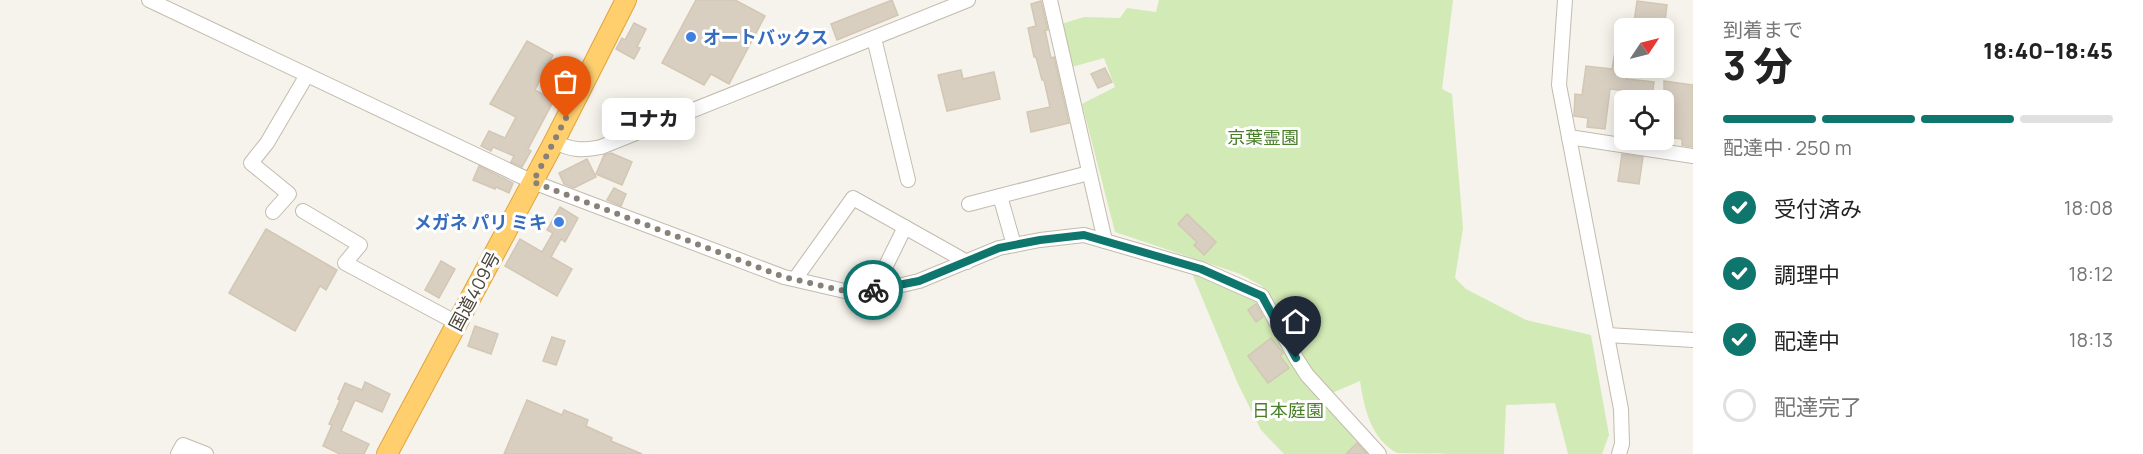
<!DOCTYPE html>
<html lang="ja">
<meta charset="utf-8">
<style>
:root{--surface:#fff;--page:#f2f2f2;--text:#222;--muted:#767676;--line:#e0e0e0;--accent:#0f766e}
body{margin:0;font-family:Manrope,"Noto Sans JP",sans-serif;background:var(--page);color:var(--text);height:100vh;display:flex;flex-direction:column;font-size:22px;white-space:nowrap}
*{box-sizing:border-box;margin:0}
p{font-size:20px;color:var(--muted)}
.icon{flex:none;width:33px;height:33px;fill:none;stroke:currentColor;stroke-width:2;stroke-linecap:round;stroke-linejoin:round}
.map{position:relative;flex:1;overflow:hidden}
.details{display:flex;flex-direction:column;background:var(--surface);width:450px}
.details>*{flex:none}
.needle{width:39px;rotate:55deg}
.fabs{position:absolute;left:1614px;top:18px;display:grid;gap:12px}
.fabs a{display:grid;place-items:center;width:60px;height:60px;border-radius:9px;background:var(--surface);box-shadow:0 3px 15px #0003;font-size:30px}
.pin{position:absolute;display:grid;place-items:center;width:51px;height:51px;color:#fff;margin:-62px -26px;border-radius:50% 50% 50% 0;rotate:-45deg;box-shadow:0 0 6px #0007}
.pin .icon{rotate:45deg}
.courier{position:absolute;display:grid;place-items:center;width:60px;height:60px;margin:-30px;border:4px solid #0f766e;border-radius:50%;background:#fff;color:#222;box-shadow:0 2px 8px #0007}
.bubble{position:absolute;height:42px;border-radius:9px;background:var(--surface);box-shadow:0 3px 15px #0003;font-size:20px;font-weight:800;line-height:42px;text-align:center}
.head em{font-style:normal;font-weight:800}
.head div{display:flex;flex-direction:column-reverse}
.head{display:flex;align-items:center;justify-content:space-between;height:102px;padding:0 30px}
h1{font-size:39px;font-weight:800;line-height:45px}
.bar{display:grid;grid-template-columns:repeat(4,1fr);gap:9px 6px;align-content:center;height:72px;padding:0 30px}
.bar i{height:8px;border-radius:4px;background:var(--line)}
.bar .active{background:var(--accent)}
.bar p{grid-column:span 4}
ol{padding:0 30px;list-style:none}
li{display:flex;align-items:center;gap:18px;height:66px}
li p{margin-inline-start:auto}
li .icon{padding:6px;border-radius:50%;background:var(--accent);color:#fff;stroke-width:4}
li:last-child{color:var(--muted)}
li i{width:33px;height:33px;border:3px solid var(--line);border-radius:50%}
main{display:flex;flex:1;min-height:0}
.map>svg:first-child{display:block}
.green{fill:#d2eab5}
.building{fill:#d8cfc1;stroke:#d3c7b4;stroke-width:1.5}
.lines{fill:none;stroke-linecap:round;stroke-linejoin:round}
.minor-casing{stroke:#c2bbae;stroke-width:16}
.highway-casing{stroke:#e0a43c;stroke-width:22}
.minor{stroke:#fff;stroke-width:14}
.highway{stroke:#ffcf6e;stroke-width:20}
.done{stroke:#878178;stroke-width:6;stroke-dasharray:0 10.8}
.route{stroke:#0f766e;stroke-width:8}
.shop-dot{fill:#3f7fe0;stroke:#fff;stroke-width:2}
.labels{text-anchor:middle;dominant-baseline:central;stroke-width:6;stroke-linejoin:round;paint-order:stroke}
.shop-label{font-size:18px;font-weight:bold;fill:#366cbe;stroke:#fff;text-anchor:start}
.park-label{font-size:18px;fill:#4a7f2a;stroke:#fff}
.street-label{font-size:18px;fill:#4b4439;stroke:#fff}
</style>
<main>
<div class="map">
<svg width="1693" height="454" viewBox="0 0 1693 454">
<rect width="100%" height="100%" fill="#f6f3ec"/>
<!-- green -->
<g class="green">
<path d="M1159 0H1453L1442 89 1452 94 1463 228 1455 278 1466 289 1526 320 1591 335 1609 435 1602 454H1568L1555 403 1506 405 1504 454C1488 454 1406 454 1397 453 1371 439 1364 408 1360 381L1332 393 1304 360 1294 345 1275 303 1262 286 1240 274 1115 232 1082 104 1115 87 1104 58 1072 67 1061 24 1084 17 1120 18 1127 8 1156 12Z"/>
<polygon points="1191,271 1259,301 1373,454 1284,454 1261,430 1238,384"/>
</g>
<!-- building -->
<g class="building">
<polygon points="696,0 735,0 765,16 729,84 711,74 704,85 662,63"/>
<polygon points="892,0 898,15 837,40 831,24"/>
<polygon points="1041,1 1048,30 1045,30 1051,58 1054,57 1069,123 1031,132 1027,112 1050,107 1044,80 1042,80 1036,57 1034,57 1028,28 1036,26 1031,4"/>
<polygon points="1637,1 1667,5 1664,28 1648,28 1649,26 1634,23"/>
<polygon points="634,23 646,29 637,47 640,48 634,59 616,49 622,38 625,40"/>
<polygon points="1619,29 1624,29 1624,76 1628,76 1627,79 1654,82 1652,98 1641,97 1640,100 1629,100 1630,91 1610,89 1605,129 1587,127 1588,118 1574,116 1575,94 1582,95 1586,66 1612,69"/>
<polygon points="527,41 553,55 535,90 554,100 528,149 531,151 522,167 511,162 514,156 493,147 491,151 481,146 489,131 505,138 516,117 490,104"/>
<polygon points="1105,68 1112,82 1098,88 1091,74"/>
<polygon points="961,70 963,79 994,72 1000,99 947,111 938,75"/>
<polygon points="1664,81 1693,85 1693,147 1682,145 1682,139 1664,137"/>
<polygon points="611,153 632,162 622,185 596,174 604,155"/>
<polygon points="1622,154 1643,157 1639,184 1618,181"/>
<polygon points="587,159 596,177 574,188 564,184 559,173"/>
<polygon points="479,166 513,183 509,193 496,187 495,189 473,180"/>
<polygon points="614,188 626,194 621,206 607,200"/>
<polygon points="560,207 578,218 565,242 561,239 551,257 572,269 557,296 505,266 520,239 542,252 553,233 547,230"/>
<polygon points="1187,214 1216,242 1204,255 1194,245 1197,242 1178,224"/>
<polygon points="266,229 337,270 326,290 320,286 295,331 229,293"/>
<polygon points="441,261 455,269 439,298 425,290"/>
<polygon points="1256,304 1263,317 1256,322 1248,310"/>
<polygon points="475,326 498,334 491,354 468,346"/>
<polygon points="552,337 565,341 556,365 543,361"/>
<polygon points="1271,338 1283,353 1280,356 1289,368 1268,383 1248,356"/>
<polygon points="365,382 390,394 382,412 355,400 341,431 369,444 364,454 340,454 323,446 332,425 329,424 340,400 338,399 345,383 362,390"/>
<polygon points="527,400 562,415 564,410 588,420 586,426 612,438 611,441 642,454 504,454"/>
<polygon points="1357,443 1367,454 1346,454"/>
</g>
<g class="lines">
<defs>
<g id="minor">
<polyline points="149,0 533,182 784,277 849,292 881,290 919,281 999,248 1040,240 1084,235 1201,269 1262,296 1296,358 1307,375 1379,454"/>
<polyline points="1050,0 1105,241"/>
<polyline points="1565,0 1559,85 1621,409 1622,444 1619,454"/>
<polyline points="874,38 908,180"/>
<polyline points="1569,137 1693,156"/>
<path d="M554 142C572 150 582 151 601 147L968 0"/>
<polyline points="1000,196 1014,245"/>
<polyline points="969,204 1089,173"/>
<polyline points="303,211 360,245 345,263 457,323"/>
<polyline points="273,212 289,194 251,163 267,143 307,75"/>
<polyline points="795,279 853,198 967,262"/>
<polyline points="874,290 905,227"/>
<polyline points="1607,335 1693,340"/>
<polyline points="178,454 183,445 206,454"/>
</g>
<polyline id="highway" points="387,454 554,142 626,0"/>
</defs>
<!-- minor casing -->
<use href="#minor" class="minor-casing"/>
<!-- highway casing -->
<use href="#highway" class="highway-casing"/>
<!-- minor -->
<use href="#minor" class="minor"/>
<!-- highway -->
<use href="#highway" class="highway"/>
</g>
<g class="lines">
<!-- done -->
<polyline class="done" points="566,118 533,182 784,277 849,292 873,290"/>
<!-- route -->
<polyline class="route" points="873,290 919,281 999,248 1040,240 1084,235 1201,269 1262,296 1296,358"/>
</g>
<!-- markers -->
<g class="shop-dot">
<circle cx="691" cy="37" r="6"/>
<circle cx="559" cy="222" r="6"/>
</g>
<g class="labels">
<!-- shop labels -->
<g class="shop-label">
<text x="703" y="37">オートバックス</text>
<text x="547" y="222" text-anchor="end">メガネ パリ ミキ</text>
</g>
<!-- park labels -->
<g class="park-label">
<text x="1263" y="137">京葉霊園</text>
<text x="1288" y="410">日本庭園</text>
</g>
<!-- street labels -->
<g class="street-label">
<text transform="translate(474 291) rotate(-62)">国道409号</text>
</g>
</g>
</svg>
<div class="fabs">
<a><svg class="needle" viewBox="-14 -14 28 28"><path d="M0-13l5 13h-10z" fill="#e53935"/><path d="M0 13l5-13h-10z" fill="#767676"/></svg></a>
<a><svg class="icon" aria-label="locate" viewBox="0 0 24 24"><circle cx="12" cy="12" r="6"/><path d="M12 2v4M12 18v4M2 12h4M18 12h4"/></svg></a>
</div>
<div class="pin" style="left:566px;top:118px;background:#ea580c"><svg class="icon" aria-label="bag" viewBox="0 0 24 24"><path d="M5 8h14l-1 12H6zM9 8a3 3 0 0 1 6 0"/></svg></div>
<div class="pin" style="left:1296px;top:358px;background:#1f2937"><svg class="icon" aria-label="home" viewBox="0 0 24 24"><path d="M3 11l9-7 9 7M6 9v11h12V9"/></svg></div>
<div class="courier" style="left:873px;top:290px"><svg class="icon" aria-label="bike" viewBox="0 0 24 24"><circle cx="6" cy="16" r="4"/><circle cx="18" cy="16" r="4"/><path d="M6 16l4-8h5l3 8M10 8l3 8H6M13 5h3"/></svg></div>
<div class="bubble" style="left:602px;top:98px;width:93px">コナカ</div>
</div>
<section class="details">
<div class="head"><div><h1>3 分</h1><p>到着まで</p></div><em>18:40–18:45</em></div>
<div class="bar"><i class="active"></i><i class="active"></i><i class="active"></i><i></i><p>配達中 · 250 m</p></div>
<ol>
<li><svg class="icon" aria-label="check" viewBox="0 0 24 24"><path d="M5 12l5 5 9-10"/></svg>受付済み<p>18:08</p></li>
<li><svg class="icon" aria-label="check" viewBox="0 0 24 24"><path d="M5 12l5 5 9-10"/></svg>調理中<p>18:12</p></li>
<li><svg class="icon" aria-label="check" viewBox="0 0 24 24"><path d="M5 12l5 5 9-10"/></svg>配達中<p>18:13</p></li>
<li><i></i>配達完了</li>
</ol>
</section>
</main>
